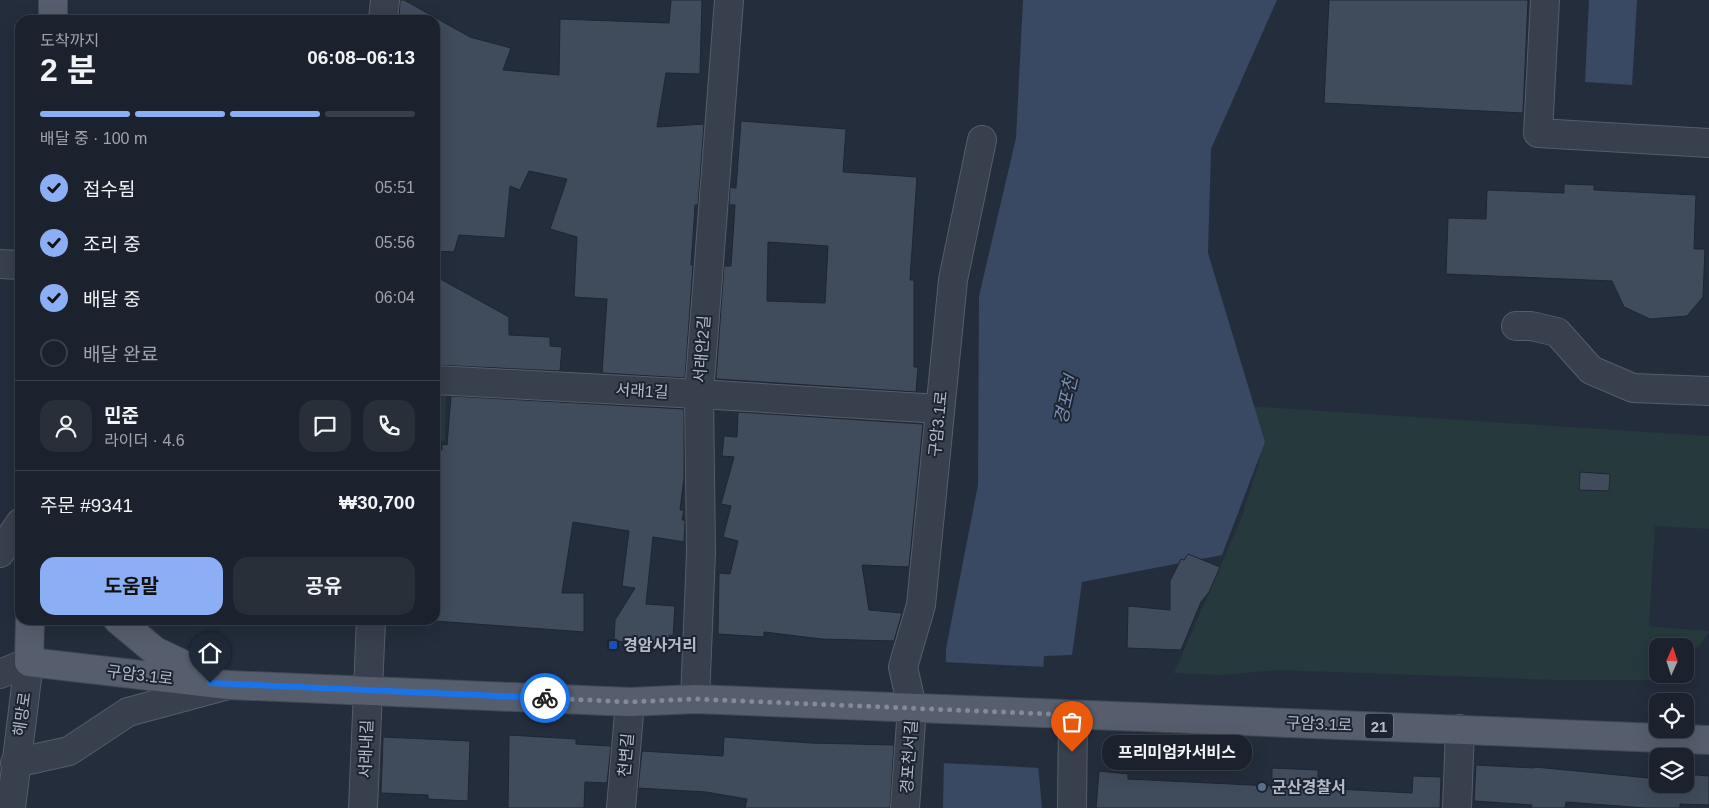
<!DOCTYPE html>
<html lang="ko">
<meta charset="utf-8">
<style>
:root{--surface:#1b222d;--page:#282f39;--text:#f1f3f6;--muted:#a0a4aa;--line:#393f49;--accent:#8caef4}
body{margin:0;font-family:Arial,"Noto Sans KR",sans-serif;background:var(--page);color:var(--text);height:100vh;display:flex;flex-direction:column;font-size:19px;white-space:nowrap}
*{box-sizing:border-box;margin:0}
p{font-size:16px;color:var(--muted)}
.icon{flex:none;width:28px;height:28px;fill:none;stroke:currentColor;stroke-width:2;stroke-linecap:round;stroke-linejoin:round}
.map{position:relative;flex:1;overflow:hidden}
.sheet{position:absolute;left:15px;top:15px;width:425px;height:610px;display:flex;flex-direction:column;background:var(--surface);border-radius:15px;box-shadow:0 5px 20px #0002,0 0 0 1px var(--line)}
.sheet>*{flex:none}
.needle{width:32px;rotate:3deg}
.buttons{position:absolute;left:1649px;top:638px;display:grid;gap:10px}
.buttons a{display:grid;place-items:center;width:45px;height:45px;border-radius:10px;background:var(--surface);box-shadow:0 5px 20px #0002,0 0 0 1px var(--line);font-size:25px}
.pin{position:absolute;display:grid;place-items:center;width:42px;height:42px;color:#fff;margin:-51px -21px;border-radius:50% 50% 50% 0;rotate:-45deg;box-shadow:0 0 5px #0007}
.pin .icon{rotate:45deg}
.courier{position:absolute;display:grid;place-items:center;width:50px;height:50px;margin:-25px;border:4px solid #1a73e8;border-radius:50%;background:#fff;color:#222;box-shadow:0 1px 6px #0007}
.bubble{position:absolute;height:35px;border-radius:15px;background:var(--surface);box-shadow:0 5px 20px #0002,0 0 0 1px var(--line);font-size:16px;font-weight:700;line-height:35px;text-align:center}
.overview em{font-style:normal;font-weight:700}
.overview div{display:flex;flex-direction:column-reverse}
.overview{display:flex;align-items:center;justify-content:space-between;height:85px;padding:0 25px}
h1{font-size:32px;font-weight:700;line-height:38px}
.bar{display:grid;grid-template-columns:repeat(4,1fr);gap:8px 5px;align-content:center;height:60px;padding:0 25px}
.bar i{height:6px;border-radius:4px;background:var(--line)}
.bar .on{background:var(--accent)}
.bar p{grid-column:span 4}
.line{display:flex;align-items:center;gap:12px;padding:0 25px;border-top:1px solid var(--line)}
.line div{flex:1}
.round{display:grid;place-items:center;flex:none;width:52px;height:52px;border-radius:15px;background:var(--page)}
ol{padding:0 25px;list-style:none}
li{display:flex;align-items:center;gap:15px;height:55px}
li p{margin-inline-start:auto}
li .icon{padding:5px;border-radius:50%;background:var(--accent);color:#111;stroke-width:4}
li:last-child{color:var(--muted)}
li i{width:28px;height:28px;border:2px solid var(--line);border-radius:50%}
.cta{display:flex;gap:10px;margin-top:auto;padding:10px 25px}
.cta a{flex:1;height:58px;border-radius:15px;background:var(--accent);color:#111;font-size:20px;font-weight:700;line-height:58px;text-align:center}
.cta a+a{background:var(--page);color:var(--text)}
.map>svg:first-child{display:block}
.green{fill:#26393d}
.water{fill:#394863}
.pier{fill:#242d3c}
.building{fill:#404b5b;stroke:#1f2633;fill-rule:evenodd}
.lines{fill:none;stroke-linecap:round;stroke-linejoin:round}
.minor-casing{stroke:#565d6a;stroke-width:30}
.major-casing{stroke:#414855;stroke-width:30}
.minor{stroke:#383f4d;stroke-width:28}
.major{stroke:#565e6d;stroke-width:28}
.done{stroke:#828997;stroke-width:5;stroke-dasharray:0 9}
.route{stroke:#1a73e8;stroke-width:6}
.transit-dot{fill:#1a4fb4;stroke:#1d2431;stroke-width:2}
.service-dot{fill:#5c6f8a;stroke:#1d2431;stroke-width:2}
.labels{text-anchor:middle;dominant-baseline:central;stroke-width:4;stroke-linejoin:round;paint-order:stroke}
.shield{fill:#1d2431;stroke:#878d9b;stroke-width:1}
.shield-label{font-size:15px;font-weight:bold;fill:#b4bac8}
.street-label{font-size:16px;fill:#b4bac8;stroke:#1d2431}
.poi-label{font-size:16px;font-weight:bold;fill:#b4bac8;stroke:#1d2431;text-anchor:start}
.water-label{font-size:18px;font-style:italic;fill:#7c8eaf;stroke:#1d2431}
</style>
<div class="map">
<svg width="1709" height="808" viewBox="0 0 1709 808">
<rect width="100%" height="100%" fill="#242d3c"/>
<!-- green -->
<g class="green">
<polygon points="435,392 446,392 445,441 439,440 439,444 435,444"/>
<polygon points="1246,406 1709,436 1709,529 1655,526 1649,626 1709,631 1701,644 1685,658 1685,646 1658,646 1658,674 1666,674 1659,680 1559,680 1276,670 1223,675 1174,673 1241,519 1260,459 1252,423"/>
</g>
<!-- water -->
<g class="water">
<polygon points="1023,0 1277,0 1211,149 1208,253 1265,442 1222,555 1082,582 1072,655 1044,656 1038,764 1042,808 943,808 946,649 978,485 979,296 1016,138"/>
<polygon points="1589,0 1637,0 1632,85 1585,82"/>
</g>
<!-- pier -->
<polygon class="pier" points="943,662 1046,667 1041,768 941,763"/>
<!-- building -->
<g class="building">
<polygon points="400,0 404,0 470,37 511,48 503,70 559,75 560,19 669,23 671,0 702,0 700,74 666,73 657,127 704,124 698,205 695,205 694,222 691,265 693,265 685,378 602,373 607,299 574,297 577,237 550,229 567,179 529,171 520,190 510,186 505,238 459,235 454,252 435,251 435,20 399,20"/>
<polygon points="1329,0 1528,0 1523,113 1324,103"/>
<path d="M741 121 846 129 843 172 917 177 910 280H914V367H918L916 392 716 379 724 266H731L735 205H729L730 187 736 188ZM768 242 828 246 825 303 767 301Z"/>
<polygon points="1564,184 1594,185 1594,190 1696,195 1694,249 1705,249 1703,297 1687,316 1650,319 1624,307 1612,281 1446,274 1448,218 1486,219 1487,190 1564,193"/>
<polygon points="435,276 509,317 509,335 550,337 550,346 562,347 560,371 435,365"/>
<polygon points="451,396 684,409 684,478 680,510 684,510 682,520 685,520 684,542 653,537 646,604 675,606 673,636 669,635 669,645 614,641 615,620 635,588 622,586 629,531 573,522 562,593 584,593 584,632 435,621 435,528 437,528 439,482 435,482 435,450 442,450 442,444 447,445"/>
<polygon points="738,412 923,424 909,567 862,565 869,610 902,613 894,641 822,639 764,632 764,637 718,634 719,573 730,574 738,541 723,537 731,506 721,504 734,457 722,456 724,436 737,437"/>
<polygon points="1580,472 1610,474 1609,491 1579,490"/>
<polygon points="1188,554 1220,567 1209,592 1201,602 1181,650 1127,648 1128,606 1170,610 1170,581 1181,559 1184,560"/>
<polygon points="509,735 576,739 576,744 611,746 607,783 585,782 584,808 508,808"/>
<polygon points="383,737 470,741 468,801 428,799 428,795 381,793"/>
<polygon points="724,737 811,743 894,745 890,808 745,808 747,799 706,792 638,788 642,751 723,756"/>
<polygon points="1476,765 1534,768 1535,767 1649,778 1650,772 1658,772 1658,784 1685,784 1685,774 1709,776 1709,805 1680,804 1680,808 1645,808 1566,802 1565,808 1531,808 1532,805 1474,801"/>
<polygon points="1272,768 1318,770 1318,788 1412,793 1413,776 1441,777 1440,808 1096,808 1099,771 1128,774 1128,779 1272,786"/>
</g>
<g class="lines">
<defs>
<g id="minor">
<polyline points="1545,0 1538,133 1709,143"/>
<polyline points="383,20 385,0"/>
<polyline points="0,264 20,265"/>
<polyline points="1516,326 1531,326 1557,332 1591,370 1633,388 1709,391"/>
<polyline points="435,380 699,394 939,409"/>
<polyline points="0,553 20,523"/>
<polyline points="0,674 29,662"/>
<polyline points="695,699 701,553 699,394 729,0"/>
<polyline points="15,763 69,751 128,712 228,685"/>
<polyline points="11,808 29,662"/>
<polyline points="363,808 371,620"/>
<polyline points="621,808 630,702"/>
<polyline points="905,808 912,707 903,667 921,605 953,280 982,140"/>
<polyline points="1072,808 1073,715"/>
<polyline points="1457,808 1460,729"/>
</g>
<g id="major">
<polyline points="53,20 53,0"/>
<polyline points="30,620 29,662 228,685 630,702 695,699 1709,740"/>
<polyline points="118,620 155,651 206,675"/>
</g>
</defs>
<!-- minor casing -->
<use href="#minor" class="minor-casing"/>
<!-- major casing -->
<use href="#major" class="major-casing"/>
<!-- minor -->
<use href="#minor" class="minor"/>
<!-- major -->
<use href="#major" class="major"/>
</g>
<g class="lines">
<!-- done -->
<polyline class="done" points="545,698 630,702 695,699 1073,715 1072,752"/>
<!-- route -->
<polyline class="route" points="210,683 545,698"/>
</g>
<!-- markers -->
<rect class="transit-dot" x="608" y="640" width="10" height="10" rx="2.5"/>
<circle class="service-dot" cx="1262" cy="787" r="5"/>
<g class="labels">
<!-- shield labels -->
<rect class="shield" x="1365" y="713.5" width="28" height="25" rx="4"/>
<g class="shield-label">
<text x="1379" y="726">21</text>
</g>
<!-- street labels -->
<g class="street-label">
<text transform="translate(702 349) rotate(-86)">서래안2길</text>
<text transform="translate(642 391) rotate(3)">서래1길</text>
<text transform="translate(938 424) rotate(-84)">구암3.1로</text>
<text transform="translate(140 675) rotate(7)">구암3.1로</text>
<text transform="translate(22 714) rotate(-82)">해망로</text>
<text transform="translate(1319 724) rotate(2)">구암3.1로</text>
<text transform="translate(366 749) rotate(-88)">서래내길</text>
<text transform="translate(626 755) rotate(-85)">천변길</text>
<text transform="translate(909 757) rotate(-86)">경포천서길</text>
</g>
<!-- poi labels -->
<g class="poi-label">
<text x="623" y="645">경암사거리</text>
<text x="1272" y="787">군산경찰서</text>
</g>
<!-- water labels -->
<g class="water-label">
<text transform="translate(1066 400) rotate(-77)">경포천</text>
</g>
</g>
</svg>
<div class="buttons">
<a><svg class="needle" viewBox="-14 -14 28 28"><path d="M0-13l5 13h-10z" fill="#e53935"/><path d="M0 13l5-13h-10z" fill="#a0a4aa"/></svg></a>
<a><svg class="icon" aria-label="locate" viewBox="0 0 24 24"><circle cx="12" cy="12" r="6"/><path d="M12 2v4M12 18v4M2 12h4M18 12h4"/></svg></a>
<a><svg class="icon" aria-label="layers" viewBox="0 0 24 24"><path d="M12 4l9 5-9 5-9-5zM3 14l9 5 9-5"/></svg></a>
</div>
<div class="pin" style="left:1072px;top:752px;background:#ea580c"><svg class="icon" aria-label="bag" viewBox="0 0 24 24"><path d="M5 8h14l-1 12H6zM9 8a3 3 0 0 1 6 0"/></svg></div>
<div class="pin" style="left:210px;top:683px;background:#1f2937"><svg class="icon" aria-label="home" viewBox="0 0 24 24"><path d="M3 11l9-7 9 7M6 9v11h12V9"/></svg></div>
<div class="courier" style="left:545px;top:698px"><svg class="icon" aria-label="bike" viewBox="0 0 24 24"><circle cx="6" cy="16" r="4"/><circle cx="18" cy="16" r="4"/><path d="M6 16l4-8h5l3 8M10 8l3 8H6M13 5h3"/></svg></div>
<div class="bubble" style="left:1102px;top:735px;width:150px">프리미엄카서비스</div>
<section class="sheet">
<div class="overview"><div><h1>2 분</h1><p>도착까지</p></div><em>06:08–06:13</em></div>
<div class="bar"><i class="on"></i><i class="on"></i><i class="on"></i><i></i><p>배달 중 · 100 m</p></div>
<ol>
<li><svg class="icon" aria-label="check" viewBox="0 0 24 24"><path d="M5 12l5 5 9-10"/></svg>접수됨<p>05:51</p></li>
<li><svg class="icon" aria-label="check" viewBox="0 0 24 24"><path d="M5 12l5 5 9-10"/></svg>조리 중<p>05:56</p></li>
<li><svg class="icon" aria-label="check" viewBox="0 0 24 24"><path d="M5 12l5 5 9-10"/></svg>배달 중<p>06:04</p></li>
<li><i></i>배달 완료</li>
</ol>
<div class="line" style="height:90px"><a class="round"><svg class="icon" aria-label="person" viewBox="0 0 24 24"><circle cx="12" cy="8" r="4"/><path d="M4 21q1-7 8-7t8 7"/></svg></a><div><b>민준</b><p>라이더 · 4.6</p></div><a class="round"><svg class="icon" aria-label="chat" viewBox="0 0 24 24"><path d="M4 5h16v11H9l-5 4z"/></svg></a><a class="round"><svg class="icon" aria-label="phone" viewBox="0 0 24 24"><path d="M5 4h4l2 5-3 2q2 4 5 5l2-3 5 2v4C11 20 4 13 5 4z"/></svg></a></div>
<div class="line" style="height:65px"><div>주문 #9341</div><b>₩30,700</b></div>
<div class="cta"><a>도움말</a><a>공유</a></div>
</section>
</div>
